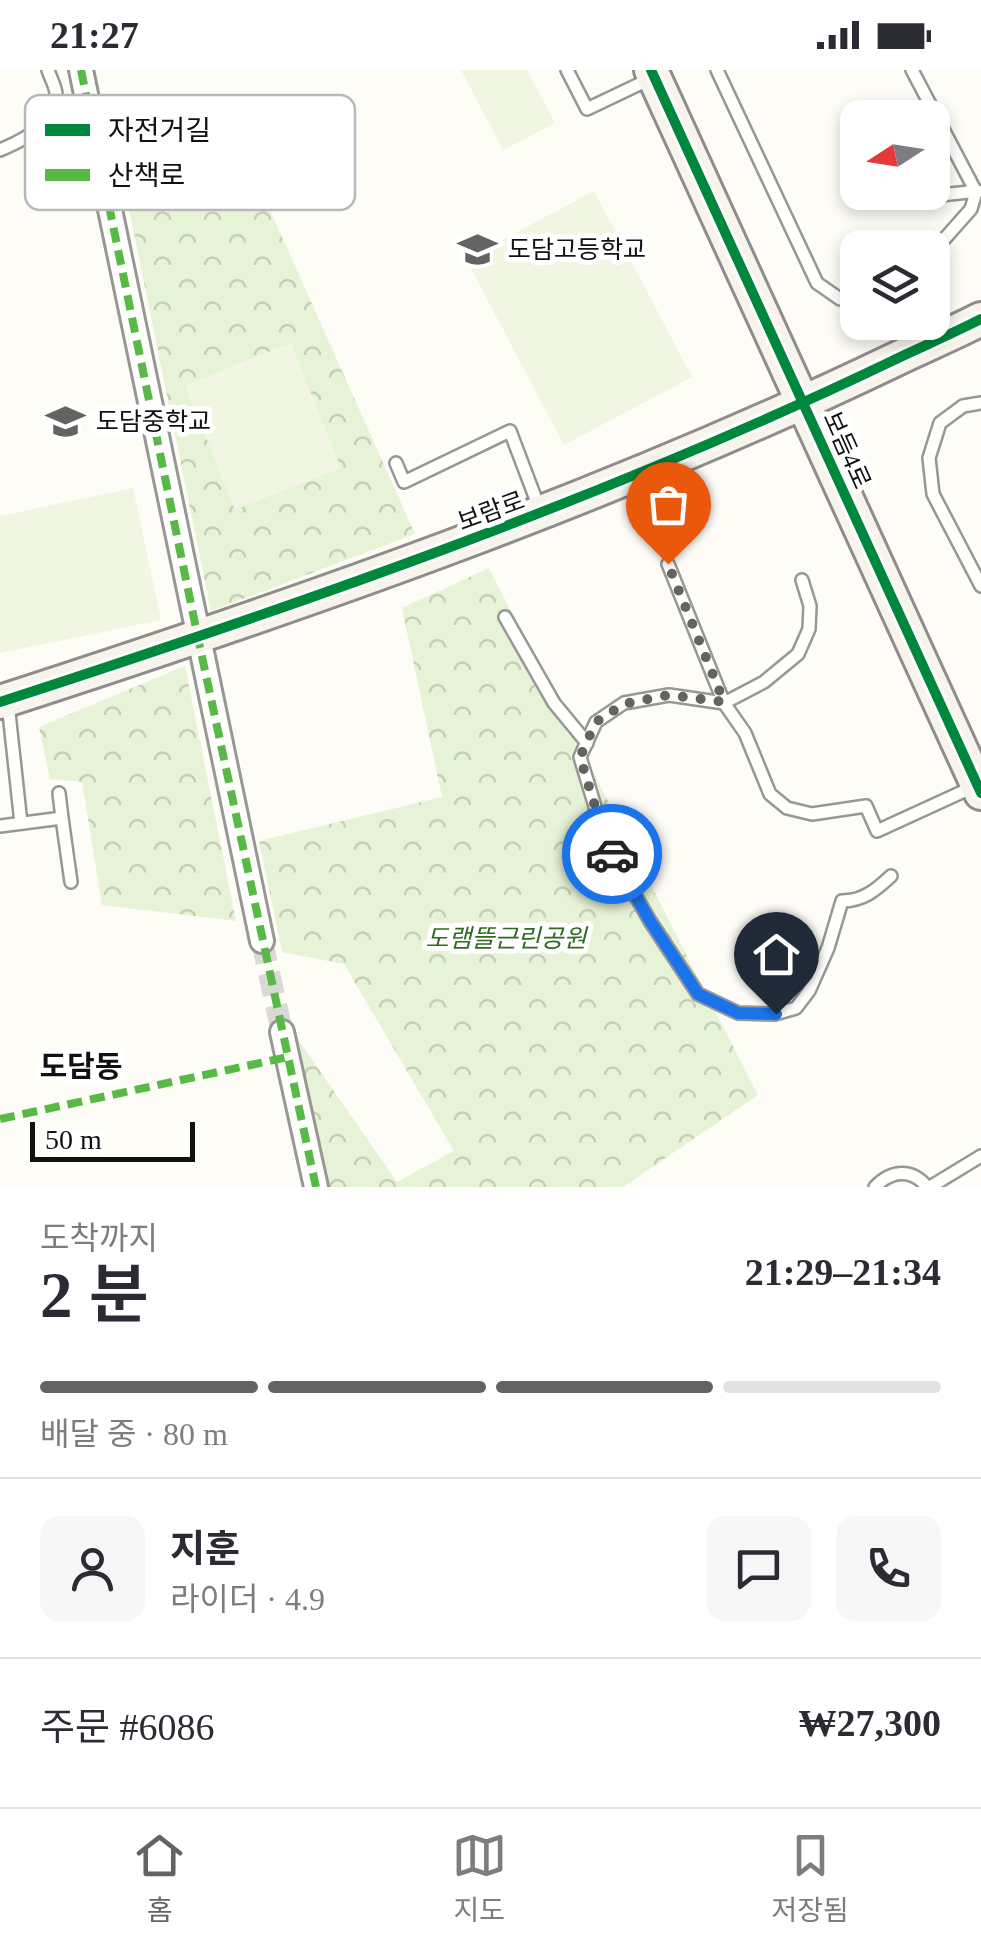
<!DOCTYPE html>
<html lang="ko">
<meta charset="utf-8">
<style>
:root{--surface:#fff;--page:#f7f7f7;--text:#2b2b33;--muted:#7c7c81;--line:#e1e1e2;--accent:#646362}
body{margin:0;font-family:"Times New Roman","Noto Sans KR",serif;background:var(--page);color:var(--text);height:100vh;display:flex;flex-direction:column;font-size:38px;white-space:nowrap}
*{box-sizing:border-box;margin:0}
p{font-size:32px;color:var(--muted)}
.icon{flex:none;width:55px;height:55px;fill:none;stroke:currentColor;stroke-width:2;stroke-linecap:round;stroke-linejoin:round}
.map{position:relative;height:1117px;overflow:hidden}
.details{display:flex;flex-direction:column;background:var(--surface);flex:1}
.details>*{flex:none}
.needle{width:65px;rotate:258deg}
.fabs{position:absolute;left:840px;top:30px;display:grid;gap:20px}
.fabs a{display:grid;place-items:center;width:110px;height:110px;border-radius:20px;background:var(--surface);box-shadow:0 5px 15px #0003;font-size:50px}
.scale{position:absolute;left:30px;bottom:25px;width:165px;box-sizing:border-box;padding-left:10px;border:5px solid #111;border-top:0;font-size:28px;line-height:35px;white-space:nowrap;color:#111;-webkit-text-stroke:8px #fff;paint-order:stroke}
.pin{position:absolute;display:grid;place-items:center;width:85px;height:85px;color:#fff;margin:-102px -42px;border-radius:50% 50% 50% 0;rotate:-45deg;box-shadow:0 0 10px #0007}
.pin .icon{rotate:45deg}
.courier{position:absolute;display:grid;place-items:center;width:100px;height:100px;margin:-50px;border:8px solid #1a73e8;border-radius:50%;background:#fff;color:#222;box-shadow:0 2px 12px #0007}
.summary em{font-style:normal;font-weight:600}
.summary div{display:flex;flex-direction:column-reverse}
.summary{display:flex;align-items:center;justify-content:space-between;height:170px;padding:0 40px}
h1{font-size:65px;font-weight:600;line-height:75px}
.bar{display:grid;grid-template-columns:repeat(4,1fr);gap:15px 10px;align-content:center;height:120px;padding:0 40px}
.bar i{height:12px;border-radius:8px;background:var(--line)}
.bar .active{background:var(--accent)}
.bar p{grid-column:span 4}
.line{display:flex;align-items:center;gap:25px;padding:0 40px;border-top:2px solid var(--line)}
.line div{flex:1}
.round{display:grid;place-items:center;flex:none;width:105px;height:105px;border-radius:20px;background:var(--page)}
.status{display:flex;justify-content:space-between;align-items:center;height:70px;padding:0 50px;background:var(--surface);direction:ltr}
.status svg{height:28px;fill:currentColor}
.tab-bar{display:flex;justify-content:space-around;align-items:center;height:140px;border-top:2px solid var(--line);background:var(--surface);font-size:28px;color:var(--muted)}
.tab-bar a{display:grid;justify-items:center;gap:5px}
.tab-bar .active{color:var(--accent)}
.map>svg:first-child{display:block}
.park{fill:url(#park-crowns)}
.pitch{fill:#f0f6e1}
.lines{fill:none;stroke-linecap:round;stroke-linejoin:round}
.street-tunnel{stroke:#dad9d4;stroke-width:22;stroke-dasharray:22 11;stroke-linecap:butt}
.lane-casing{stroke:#979795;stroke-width:16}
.street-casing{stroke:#979795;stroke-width:28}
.secondary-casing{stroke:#8e8d8b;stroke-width:38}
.lane{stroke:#fffffe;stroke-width:11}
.street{stroke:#fffffe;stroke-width:22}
.secondary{stroke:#f6f4eb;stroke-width:32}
.quiet{stroke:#58b947;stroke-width:8;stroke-dasharray:15 8;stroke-linecap:butt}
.cycleway-casing{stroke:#fff;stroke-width:16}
.cycleway{stroke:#00873e;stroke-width:10}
.done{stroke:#646362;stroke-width:10;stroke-dasharray:0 18}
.route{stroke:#1a73e8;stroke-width:12}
.labels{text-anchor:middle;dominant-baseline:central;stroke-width:10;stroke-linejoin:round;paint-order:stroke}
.poi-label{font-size:25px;fill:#111;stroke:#fff;text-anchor:start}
.street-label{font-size:25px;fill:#111;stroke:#fff}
.park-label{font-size:25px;font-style:italic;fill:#2f6b1f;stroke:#fff}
.quarter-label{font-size:30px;font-weight:bold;fill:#111;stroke:#fff}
.key{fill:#fff;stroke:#b8b8b8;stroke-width:2.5}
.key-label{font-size:28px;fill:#111}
</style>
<div class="status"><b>21:27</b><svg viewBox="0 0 49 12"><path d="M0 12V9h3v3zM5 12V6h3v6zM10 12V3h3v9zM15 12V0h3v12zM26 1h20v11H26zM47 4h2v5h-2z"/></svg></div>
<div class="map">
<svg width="981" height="1117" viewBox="0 0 981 1117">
<defs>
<pattern id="park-crowns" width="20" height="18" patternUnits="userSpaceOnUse" patternTransform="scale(2.5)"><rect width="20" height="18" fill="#e7f3d7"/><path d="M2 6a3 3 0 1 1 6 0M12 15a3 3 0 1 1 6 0" fill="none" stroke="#c5cfb8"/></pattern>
</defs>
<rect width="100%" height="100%" fill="#fdfcf7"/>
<!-- park -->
<g class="park">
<polygon points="227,44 415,464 211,541 120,95"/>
<polygon points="489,498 758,1025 623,1117 329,1117 295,965 397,1112 454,1081 344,894 282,882 259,771 442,727 402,538"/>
<polygon points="185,596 236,851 102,835 82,712 50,709 39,657"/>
</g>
<!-- pitch -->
<g class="pitch">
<polygon points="461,0 527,0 555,53 503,80"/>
<polygon points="594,121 692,307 564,375 466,189"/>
<polygon points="291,273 341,398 235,440 185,315"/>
<polygon points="133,418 161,550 0,583 0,446"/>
</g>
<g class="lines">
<!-- street-tunnel -->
<polyline class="street-tunnel" points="262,871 282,962"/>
<defs>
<g id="lane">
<polyline points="567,0 587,39 650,9"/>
<polyline points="717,0 817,213 840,229 858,225"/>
<polyline points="912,0 976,122 971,139 932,183"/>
<path d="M0 80C22 71 57 53 56 24 56 17 50 7 48 0"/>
<polyline points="913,128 978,121"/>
<polyline points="981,333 963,336 940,353 929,388 933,424 981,516"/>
<polyline points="396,393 404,412 510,361 540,440"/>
<polyline points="668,494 724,633 745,663 770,724 787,738 812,744 866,736 877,761 973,717"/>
<path d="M802 510 810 536 809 559 798 584 764 612 724 633 669 625 624 633 596 652 580 687 607 776 650 851 698 924 738 943 775 944 796 938 809 921 828 878 842 831C863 831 876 820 891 806"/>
<polyline points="505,547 554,633 587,673"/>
<polyline points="8,634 21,753"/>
<polyline points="59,723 62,748"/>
<polyline points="0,756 62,748 71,812"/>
<path d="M875 1117C891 1100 912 1098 927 1117"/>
<polyline points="930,1117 981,1086"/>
</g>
<g id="street">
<polyline points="81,0 262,871"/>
<polyline points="282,962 316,1117"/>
</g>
<g id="secondary">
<polyline points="651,0 981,723"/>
<path d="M0 632C303 534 604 429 892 291 921 277 952 264 981 249"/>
</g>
</defs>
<!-- lane casing -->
<use href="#lane" class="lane-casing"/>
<!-- street casing -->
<use href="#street" class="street-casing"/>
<!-- secondary casing -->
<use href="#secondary" class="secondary-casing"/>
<!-- lane -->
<use href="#lane" class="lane"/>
<!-- street -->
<use href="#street" class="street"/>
<!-- secondary -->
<use href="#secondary" class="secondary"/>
<!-- quiet -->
<g class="quiet">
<polyline points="81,0 198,568 316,1117"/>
<polyline points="0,1049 288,987"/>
</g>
<defs>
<g id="cycleway">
<polyline points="651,0 981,723"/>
<path d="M0 632C303 534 604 429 892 291 921 277 952 264 981 249"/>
</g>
</defs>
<!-- cycleway casing -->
<use href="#cycleway" class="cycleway-casing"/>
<!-- cycleway -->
<use href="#cycleway" class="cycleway"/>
</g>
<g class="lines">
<!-- done -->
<polyline class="done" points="612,784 607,776 580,687 596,652 624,634 669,625 724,632 668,494"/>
<!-- route -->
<polyline class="route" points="612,784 650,851 698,924 738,943 776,944"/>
</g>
<!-- icons -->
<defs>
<symbol id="school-bare" viewBox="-9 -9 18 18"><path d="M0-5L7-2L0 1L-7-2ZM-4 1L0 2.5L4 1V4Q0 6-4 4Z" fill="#646362" stroke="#fff" stroke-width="2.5" paint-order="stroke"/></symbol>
</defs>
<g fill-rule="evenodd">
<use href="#school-bare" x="450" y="152" width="55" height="55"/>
<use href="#school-bare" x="38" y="324" width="55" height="55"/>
</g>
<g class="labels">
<!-- poi labels -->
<g class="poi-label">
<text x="508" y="179">도담고등학교</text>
<text x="96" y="351">도담중학교</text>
</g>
<!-- street labels -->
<g class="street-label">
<text transform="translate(847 380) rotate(66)">보듬4로</text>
<text transform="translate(491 441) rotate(-20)">보람로</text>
</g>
<!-- park labels -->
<g class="park-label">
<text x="506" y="868">도램뜰근린공원</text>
</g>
<!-- quarter labels -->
<g class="quarter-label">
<text x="81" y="996">도담동</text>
</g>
</g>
<!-- legend -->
<rect x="25" y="25" width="330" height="115" rx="15" class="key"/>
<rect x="45" y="54" width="45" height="12" fill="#00873e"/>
<rect x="45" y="99" width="45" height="12" fill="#58b947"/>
<g class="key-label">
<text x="108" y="70">자전거길</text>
<text x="108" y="115">산책로</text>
</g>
</svg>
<div class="fabs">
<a><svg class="needle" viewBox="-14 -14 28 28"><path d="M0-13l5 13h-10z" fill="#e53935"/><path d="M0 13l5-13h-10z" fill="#7c7c81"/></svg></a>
<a><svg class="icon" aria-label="layers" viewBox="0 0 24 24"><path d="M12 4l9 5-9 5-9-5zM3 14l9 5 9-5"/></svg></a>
</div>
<div class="scale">50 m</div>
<div class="pin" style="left:668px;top:494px;background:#ea580c"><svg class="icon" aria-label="bag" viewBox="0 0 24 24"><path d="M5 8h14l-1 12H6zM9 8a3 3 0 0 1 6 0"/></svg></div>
<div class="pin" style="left:776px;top:944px;background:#1f2937"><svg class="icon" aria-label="home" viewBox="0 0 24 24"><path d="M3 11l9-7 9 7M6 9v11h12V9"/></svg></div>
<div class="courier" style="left:612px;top:784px"><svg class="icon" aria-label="car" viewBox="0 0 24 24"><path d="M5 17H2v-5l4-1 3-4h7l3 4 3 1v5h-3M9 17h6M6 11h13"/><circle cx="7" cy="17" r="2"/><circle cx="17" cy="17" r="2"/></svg></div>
</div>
<section class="details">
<div class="summary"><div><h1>2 분</h1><p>도착까지</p></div><em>21:29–21:34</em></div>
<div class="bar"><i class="active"></i><i class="active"></i><i class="active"></i><i></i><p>배달 중 · 80 m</p></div>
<div class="line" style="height:180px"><a class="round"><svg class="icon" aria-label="person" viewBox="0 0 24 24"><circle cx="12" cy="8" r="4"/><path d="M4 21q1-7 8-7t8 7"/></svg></a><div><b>지훈</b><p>라이더 · 4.9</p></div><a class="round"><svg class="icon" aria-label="chat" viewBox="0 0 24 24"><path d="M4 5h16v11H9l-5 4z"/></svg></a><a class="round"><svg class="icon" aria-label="phone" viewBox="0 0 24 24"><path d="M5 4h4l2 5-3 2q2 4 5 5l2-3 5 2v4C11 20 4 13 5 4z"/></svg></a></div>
<div class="line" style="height:130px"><div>주문 #6086</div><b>₩27,300</b></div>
</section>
<nav class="tab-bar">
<a class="active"><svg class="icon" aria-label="home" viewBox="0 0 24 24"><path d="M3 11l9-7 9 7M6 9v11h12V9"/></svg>홈</a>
<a><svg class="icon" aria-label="map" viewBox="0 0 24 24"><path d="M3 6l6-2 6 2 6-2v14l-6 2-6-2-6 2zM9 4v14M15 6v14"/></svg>지도</a>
<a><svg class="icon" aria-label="saved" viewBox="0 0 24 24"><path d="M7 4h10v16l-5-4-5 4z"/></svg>저장됨</a>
</nav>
